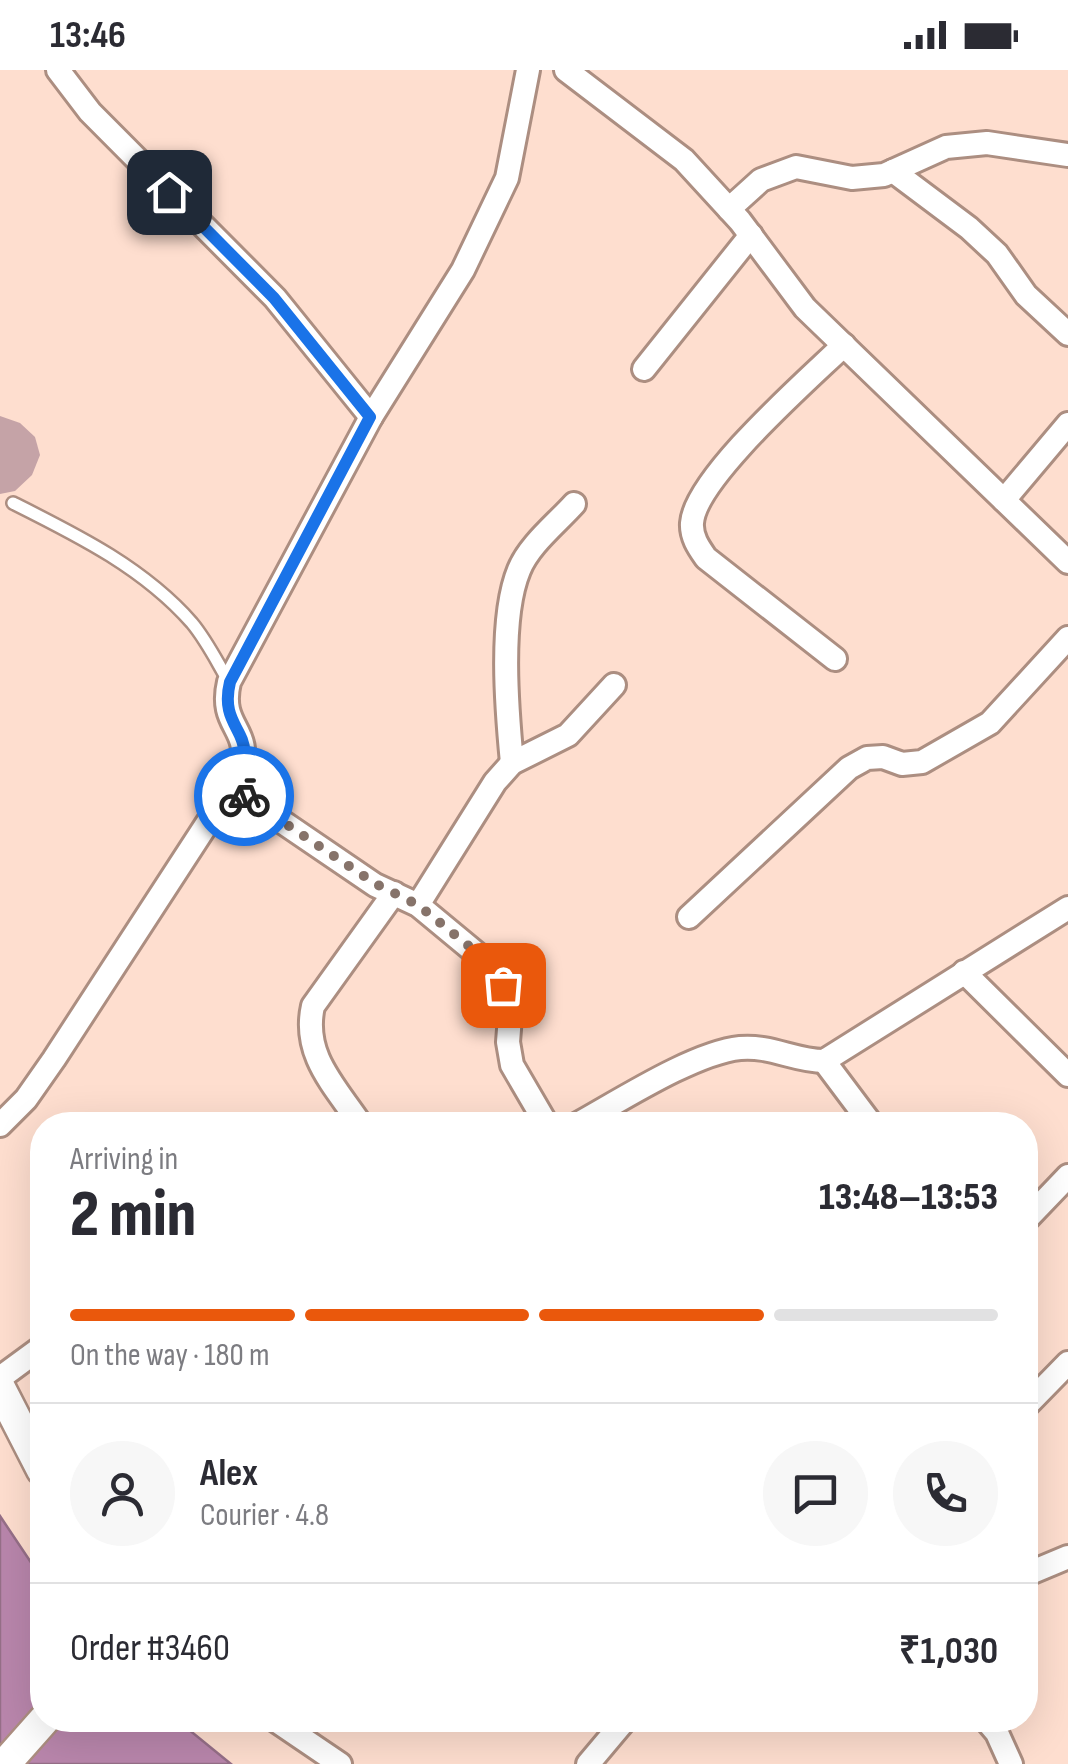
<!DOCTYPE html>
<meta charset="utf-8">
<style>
:root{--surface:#fff;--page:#f7f7f7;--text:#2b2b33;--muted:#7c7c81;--line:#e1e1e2;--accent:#ea580c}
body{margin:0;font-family:"Sofia Sans Condensed",sans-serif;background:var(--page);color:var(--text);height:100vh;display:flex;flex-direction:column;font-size:38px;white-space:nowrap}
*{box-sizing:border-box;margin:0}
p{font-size:32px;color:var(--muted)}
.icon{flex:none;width:55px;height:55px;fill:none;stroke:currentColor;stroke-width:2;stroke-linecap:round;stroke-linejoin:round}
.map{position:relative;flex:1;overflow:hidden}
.side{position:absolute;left:30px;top:1042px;width:1008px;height:620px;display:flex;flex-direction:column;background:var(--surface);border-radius:40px;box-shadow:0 10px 40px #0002}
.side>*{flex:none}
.pin{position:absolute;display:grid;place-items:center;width:85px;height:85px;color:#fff;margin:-42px;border-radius:20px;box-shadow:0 5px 15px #0006}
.courier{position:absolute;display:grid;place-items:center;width:100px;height:100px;margin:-50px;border:8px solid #1a73e8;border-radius:50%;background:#fff;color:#222;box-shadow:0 2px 12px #0007}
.headline em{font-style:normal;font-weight:800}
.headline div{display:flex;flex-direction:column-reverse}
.headline{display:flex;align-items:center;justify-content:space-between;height:170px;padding:0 40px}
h1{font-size:65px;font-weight:800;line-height:75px}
.bar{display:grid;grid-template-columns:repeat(4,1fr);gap:15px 10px;align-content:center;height:120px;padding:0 40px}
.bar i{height:12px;border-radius:8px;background:var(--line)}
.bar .current{background:var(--accent)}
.bar p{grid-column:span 4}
.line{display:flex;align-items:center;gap:25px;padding:0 40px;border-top:2px solid var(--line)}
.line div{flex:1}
.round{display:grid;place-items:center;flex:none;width:105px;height:105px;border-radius:52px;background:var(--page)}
.status{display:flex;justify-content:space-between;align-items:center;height:70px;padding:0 50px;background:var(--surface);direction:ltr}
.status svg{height:28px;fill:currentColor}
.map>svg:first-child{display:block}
.water{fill:#b986ac;stroke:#966f88;stroke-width:2.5}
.building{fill:#c5a3a7}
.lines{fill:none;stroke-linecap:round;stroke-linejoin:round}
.service-casing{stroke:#ac8e81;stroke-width:16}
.minor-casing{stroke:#ac8e81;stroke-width:28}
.tertiary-casing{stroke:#ac8e81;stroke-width:35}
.service{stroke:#fff;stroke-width:11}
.minor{stroke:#fff;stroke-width:22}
.tertiary{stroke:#fff;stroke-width:30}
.done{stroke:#86736a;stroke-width:10;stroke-dasharray:0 18}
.route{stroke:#1a73e8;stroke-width:12}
</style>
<div class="status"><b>13:46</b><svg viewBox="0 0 49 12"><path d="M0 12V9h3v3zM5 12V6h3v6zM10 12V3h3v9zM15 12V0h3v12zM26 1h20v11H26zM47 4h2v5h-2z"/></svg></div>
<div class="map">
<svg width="1068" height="1694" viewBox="0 0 1068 1694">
<rect width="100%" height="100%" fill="#fedecf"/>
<!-- water -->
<polygon class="water" points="0,1446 42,1509 42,1650 177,1650 231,1694 0,1694"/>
<!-- building -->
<polygon class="building" points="0,346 20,353 35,367 40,385 32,405 15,421 0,424"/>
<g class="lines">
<defs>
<path id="service" d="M13 433C77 465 144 498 192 553 207 571 217 592 229 612"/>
<g id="minor">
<polyline points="58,0 90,42 275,228 371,347"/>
<polyline points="566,0 684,90 740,151 805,238 1068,492"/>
<polyline points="893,101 969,158 997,184 1026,225 1068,264"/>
<polyline points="729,139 761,110 796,97 852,108 884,105 946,77 987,73 1068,85"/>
<polyline points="644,299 751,165"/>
<polyline points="1004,430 1068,354"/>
<path d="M835 589 706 488C699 478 691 467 692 453 695 408 809 309 844 275"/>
<path d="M512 693C507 641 499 548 519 500 529 475 556 454 574 434"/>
<polyline points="231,717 375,815 418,835 494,898 503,915 510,947 508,972 512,995 547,1055"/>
<polyline points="418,835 495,712 512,693 568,665 614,615"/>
<polyline points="689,847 849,698 867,688 883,687 902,694 922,692 990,653 1068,568"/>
<polyline points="964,902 1068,1005"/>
<polyline points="824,991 872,1055"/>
<path d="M0 1055 26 1029 54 989 240 703C254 657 218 659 229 612L371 347 463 200 507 108 528 0"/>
<path d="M361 1055C335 1016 302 985 313 936L394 823"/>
<path d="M576 1055C618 1032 693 983 740 978 770 975 795 991 824 991L1068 838"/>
<polyline points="1025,1151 1068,1106"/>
<polyline points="0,1308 42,1277"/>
<polyline points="1025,1337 1068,1293"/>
<polyline points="1025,1505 1068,1487"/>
<polyline points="275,1650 340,1694"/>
<polyline points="986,1650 997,1663 1011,1694"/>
<polyline points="588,1694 625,1650"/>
</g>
<g id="tertiary">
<polyline points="0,1318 42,1400"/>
<polyline points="5,1694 44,1650"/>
</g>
</defs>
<!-- service casing -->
<use href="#service" class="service-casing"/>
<!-- minor casing -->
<use href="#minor" class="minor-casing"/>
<!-- tertiary casing -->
<use href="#tertiary" class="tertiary-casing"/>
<!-- service -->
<use href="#service" class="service"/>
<!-- minor -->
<use href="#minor" class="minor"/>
<!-- tertiary -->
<use href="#tertiary" class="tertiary"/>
</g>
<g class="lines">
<!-- done -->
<polyline class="done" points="244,726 376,814 418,835 480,885 494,898 503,915"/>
<!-- route -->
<path class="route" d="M169 122 274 228 370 347 230 612C217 665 267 661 231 717L244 726"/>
</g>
</svg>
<div class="pin" style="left:503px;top:915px;background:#ea580c"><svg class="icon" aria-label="bag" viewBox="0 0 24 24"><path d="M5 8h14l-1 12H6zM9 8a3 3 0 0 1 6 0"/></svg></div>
<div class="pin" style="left:169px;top:122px;background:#1f2937"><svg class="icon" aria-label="home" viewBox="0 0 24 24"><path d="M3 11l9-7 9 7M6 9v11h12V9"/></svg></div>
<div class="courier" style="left:244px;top:726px"><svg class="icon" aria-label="bike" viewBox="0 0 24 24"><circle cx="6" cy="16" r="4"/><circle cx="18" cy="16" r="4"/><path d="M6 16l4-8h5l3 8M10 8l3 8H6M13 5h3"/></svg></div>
<section class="side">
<div class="headline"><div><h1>2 min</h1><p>Arriving in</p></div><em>13:48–13:53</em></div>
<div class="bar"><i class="current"></i><i class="current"></i><i class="current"></i><i></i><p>On the way · 180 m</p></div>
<div class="line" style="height:180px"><a class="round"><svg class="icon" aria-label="person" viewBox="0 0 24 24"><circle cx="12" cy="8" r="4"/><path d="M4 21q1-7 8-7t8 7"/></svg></a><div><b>Alex</b><p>Courier · 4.8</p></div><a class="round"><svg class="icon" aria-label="chat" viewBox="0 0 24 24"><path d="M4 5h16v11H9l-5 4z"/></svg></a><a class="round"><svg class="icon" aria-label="phone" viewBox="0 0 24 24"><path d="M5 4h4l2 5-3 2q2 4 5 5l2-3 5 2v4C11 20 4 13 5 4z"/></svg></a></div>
<div class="line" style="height:130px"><div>Order #3460</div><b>₹1,030</b></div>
</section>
</div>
